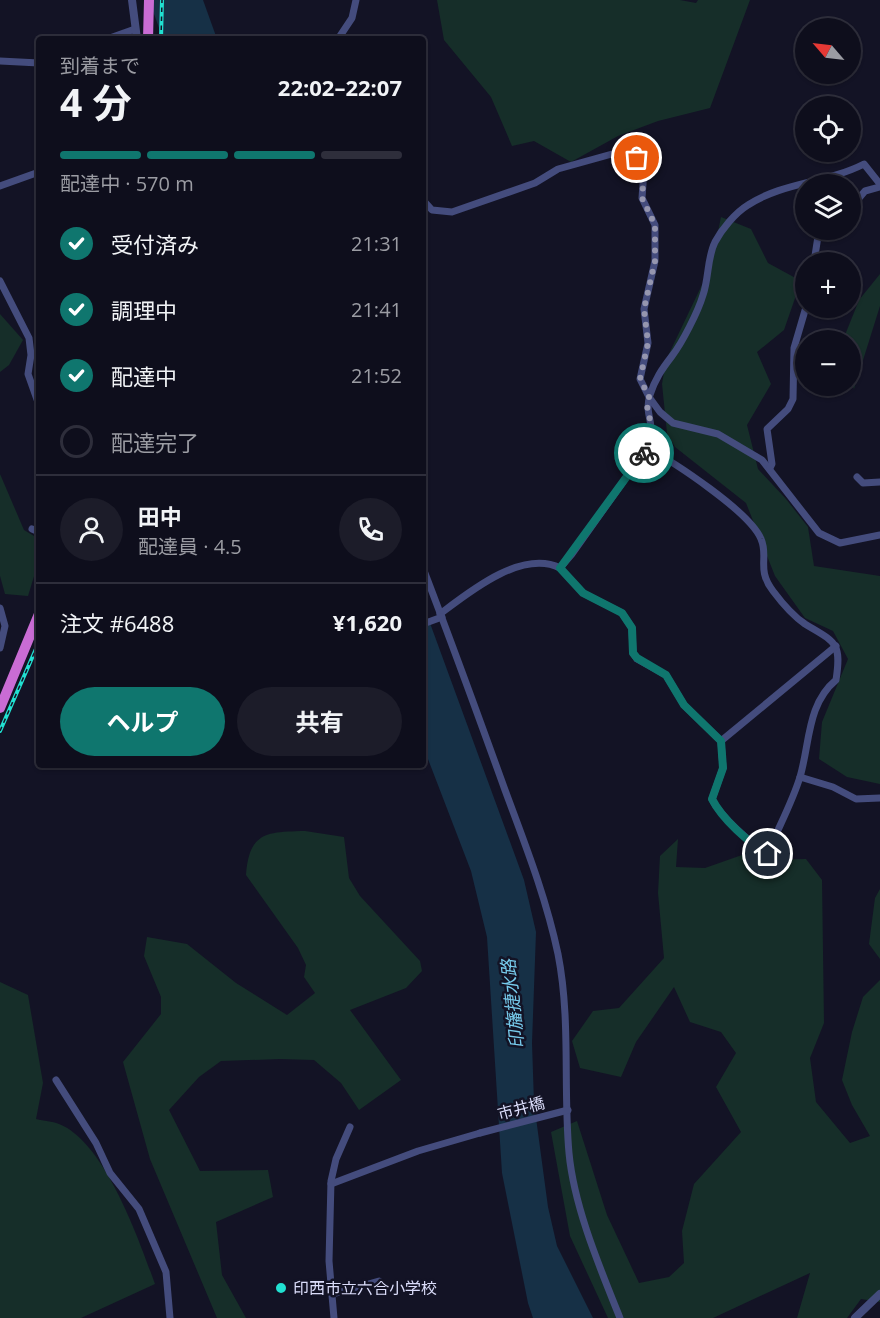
<!DOCTYPE html>
<html lang="ja">
<meta charset="utf-8">
<style>
:root{--surface:#0e0e1c;--page:#1c1c29;--text:#f1f3f6;--muted:#9b9ca3;--line:#2e2e3b;--accent:#0f766e}
body{margin:0;font-family:"Open Sans","Noto Sans JP",sans-serif;background:var(--page);color:var(--text);height:100vh;display:flex;flex-direction:column;font-size:22px;white-space:nowrap}
*{box-sizing:border-box;margin:0}
p{font-size:20px;color:var(--muted)}
.icon{flex:none;width:33px;height:33px;fill:none;stroke:currentColor;stroke-width:2;stroke-linecap:round;stroke-linejoin:round}
.map{position:relative;flex:1;overflow:hidden}
.side{position:absolute;left:36px;top:36px;width:390px;height:732px;display:flex;flex-direction:column;background:var(--surface);border-radius:6px;box-shadow:0 2px 4px #0004,0 0 0 2px var(--line)}
.side>*{flex:none}
.needle{width:39px;rotate:298deg}
.controls{position:absolute;left:795px;top:18px;display:grid;gap:12px}
.controls a{display:grid;place-items:center;width:66px;height:66px;border-radius:50%;background:var(--surface);box-shadow:0 2px 4px #0004,0 0 0 2px var(--line);font-size:30px}
.pin{position:absolute;display:grid;place-items:center;width:51px;height:51px;color:#fff;margin:-26px;border:3px solid #fff;border-radius:50%;box-shadow:0 2px 6px #0007}
.courier{position:absolute;display:grid;place-items:center;width:60px;height:60px;margin:-30px;border:4px solid #0f766e;border-radius:50%;background:#fff;color:#222;box-shadow:0 2px 8px #0007}
.summary em{font-style:normal;font-weight:700}
.summary div{display:flex;flex-direction:column-reverse}
.summary{display:flex;align-items:center;justify-content:space-between;height:102px;padding:0 24px}
h1{font-size:39px;font-weight:700;line-height:45px}
.bar{display:grid;grid-template-columns:repeat(4,1fr);gap:9px 6px;align-content:center;height:72px;padding:0 24px}
.bar i{height:8px;border-radius:4px;background:var(--line)}
.bar .current{background:var(--accent)}
.bar p{grid-column:span 4}
.line{display:flex;align-items:center;gap:15px;padding:0 24px;border-top:2px solid var(--line)}
.line div{flex:1}
.round{display:grid;place-items:center;flex:none;width:63px;height:63px;border-radius:32px;background:var(--page)}
ol{padding:0 24px;list-style:none}
li{display:flex;align-items:center;gap:18px;height:66px}
li p{margin-inline-start:auto}
li .icon{padding:6px;border-radius:50%;background:var(--accent);color:#fff;stroke-width:4}
li:last-child{color:var(--muted)}
li i{width:33px;height:33px;border:3px solid var(--line);border-radius:50%}
.cta{display:flex;gap:12px;margin-top:auto;padding:12px 24px}
.cta a{flex:1;height:69px;border-radius:36px;background:var(--accent);color:#fff;font-size:24px;font-weight:700;line-height:69px;text-align:center}
.cta a+a{background:var(--page);color:var(--text)}
.map>svg:first-child{display:block}
.green{fill:#162e29}
.water{fill:#163046}
.lines{fill:none;stroke-linecap:round;stroke-linejoin:round}
.minor{stroke:#444c7d;stroke-width:7}
.tertiary{stroke:#444c7d;stroke-width:8}
.trunk{stroke:#c96cd4;stroke-width:10}
.rail-casing{stroke:#21e0d1;stroke-width:4}
.rail{stroke:#131325;stroke-width:1.5;stroke-dasharray:4.5;stroke-linecap:butt}
.minor-bridge{stroke:#444c7d;stroke-width:7}
.done{stroke:#9596af;stroke-width:6;stroke-dasharray:0 10.8}
.route{stroke:#0f766e;stroke-width:8}
.poi-dot{fill:#21e0d1;stroke:#131325;stroke-width:2}
.labels{text-anchor:middle;dominant-baseline:central;stroke-width:5;stroke-linejoin:round;paint-order:stroke}
.street-label{font-size:16px;fill:#dbddfa;stroke:#131325}
.poi-label{font-size:16px;fill:#dbddfa;stroke:#131325;text-anchor:start}
.water-label{font-size:18px;font-style:italic;fill:#77cbec;stroke:#131325}
</style>
<div class="map">
<svg width="880" height="1318" viewBox="0 0 880 1318">
<rect width="100%" height="100%" fill="#131325"/>
<!-- green -->
<g class="green">
<polygon points="437,0 680,0 696,3 698,0 750,0 710,108 658,121 618,136 571,162 534,141 512,146 491,97 444,40"/>
<polygon points="721,217 751,229 768,263 801,281 784,330 757,352 771,384 747,425 758,469 786,499 808,527 814,566 880,576 880,784 847,777 819,759 822,722 848,659 833,631 805,618 775,576 746,503 675,447 667,433 662,384 666,360 711,266"/>
<polygon points="880,274 880,306 854,389 851,383 850,340 843,340 859,300"/>
<polygon points="0,314 23,340 9,365 0,372"/>
<polygon points="0,474 24,530 39,539 39,560 28,596 5,594 0,576"/>
<path d="M305 831 344 837 349 878 360 896 420 961 422 971 406 988 350 1010 401 1080 359 1110 341 1083 314 1060 280 1059 221 1061 199 1077 169 1110 200 1171 268 1170 273 1197 216 1222 222 1275 246 1318H217L150 1159 123 1062 161 1014V997L144 956 147 937 187 944 236 983 287 1015 315 993 304 977 306 965 298 948 246 875C249 831 268 832 305 831Z"/>
<polygon points="678,839 676,867 705,868 742,855 763,860 806,859 822,880 824,1023 810,1058 816,1102 850,1143 870,1136 852,1105 842,1080 852,1032 863,997 880,980 880,1302 861,1299 847,1318 797,1318 810,1273 713,1318 608,1318 570,1236 551,1132 577,1121 607,1215 639,1283 669,1277 684,1263 682,1231 694,1184 741,1132 716,1087 736,1053 721,1032 690,1022 674,987 636,1042 621,1077 580,1068 572,1041 593,1011 619,1008 664,958 658,893 660,856"/>
<polygon points="880,889 880,959 869,944 875,898"/>
<path d="M0 982 28 995 43 1083 36 1119C44 1121 52 1121 59 1124 105 1142 139 1240 155 1284L81 1318H0Z"/>
</g>
<!-- water -->
<g class="water">
<polygon points="149,0 203,0 217,39 163,39"/>
<polygon points="423,604 524,880 536,932 532,1043 534,1103 548,1207 557,1246 593,1318 533,1318 528,1303 502,1173 487,937 471,871 423,746"/>
</g>
<g class="lines">
<!-- minor -->
<g class="minor">
<polyline points="107,39 135,29"/>
<polyline points="338,39 352,18 356,0"/>
<polyline points="0,61 39,63"/>
<polyline points="0,186 39,172"/>
<polyline points="423,200 432,210 452,212 535,183 558,169 612,154 637,158 644,170 642,198 655,225 655,261 644,309 648,343 640,379 649,397 660,412 673,423 718,434 762,460 819,533 840,543 880,535"/>
<polyline points="850,209 865,191 880,187"/>
<polyline points="814,262 819,230"/>
<polyline points="0,281 29,338 31,355 28,374 39,405"/>
<polyline points="770,468 772,464 767,429 788,409 793,399 794,348 806,307"/>
<polyline points="857,477 863,483 880,482"/>
<polyline points="32,529 39,532"/>
<path d="M423 568C451 641 478 715 505 790 525 844 546 897 558 954 571 1020 563 1087 569 1153 574 1207 600 1268 620 1318"/>
<path d="M560 568 583 593 622 613 632 628 633 653 637 659 666 675 684 705 721 741 723 768 712 799C720 816 751 844 768 853 778 828 792 803 800 777 810 743 807 704 836 680 842 642 835 642 805 624 793 616 782 603 773 591 756 569 769 557 761 539 750 512 674 462 647 448"/>
<polyline points="0,608 5,626 0,648"/>
<path d="M440 614C469 592 522 549 560 568L572 554 647 448C658 424 643 416 650 395 655 379 662 369 672 356 682 343 698 312 703 295 709 278 707 258 715 242 722 229 735 213 748 205 783 182 827 183 864 164L880 184"/>
<polyline points="423,624 442,617"/>
<polyline points="721,741 836,646"/>
<polyline points="800,777 833,787 856,799 880,798"/>
<polyline points="56,1080 96,1143 110,1173 139,1209 166,1272 170,1318"/>
<polyline points="331,1184 418,1151 480,1133"/>
<polyline points="333,1294 379,1281"/>
<polyline points="334,1318 329,1261 331,1181 336,1159 350,1127"/>
</g>
<!-- tertiary -->
<g class="tertiary">
<polyline points="132,0 137,39"/>
<polyline points="855,1318 880,1294"/>
</g>
<!-- trunk -->
<g class="trunk">
<polyline points="148,39 149,0"/>
<polyline points="0,708 39,614"/>
</g>
<defs>
<g id="rail">
<polyline points="161,39 162,0"/>
<polyline points="0,731 39,642"/>
</g>
</defs>
<!-- rail casing -->
<use href="#rail" class="rail-casing"/>
<!-- rail -->
<use href="#rail" class="rail"/>
<!-- minor-bridge -->
<polyline class="minor-bridge" points="480,1133 568,1110"/>
</g>
<g class="lines">
<!-- done -->
<polyline class="done" points="637,158 644,171 642,198 655,225 655,261 644,309 648,343 640,379 649,397 647,406 653,434 644,453"/>
<!-- route -->
<path class="route" d="M644 453 560 568 583 593 622 613 632 628 633 653 637 658 666 675 684 705 721 741 723 768 712 799C722 819 749 843 768 854"/>
</g>
<!-- markers -->
<circle class="poi-dot" cx="281" cy="1288" r="6"/>
<g class="labels">
<!-- street labels -->
<g class="street-label">
<text transform="translate(521 1108) rotate(-15)">市井橋</text>
</g>
<!-- poi labels -->
<g class="poi-label">
<text x="293" y="1288">印西市立六合小学校</text>
</g>
<!-- water labels -->
<g class="water-label">
<text transform="translate(512 1004) rotate(-96)">印旛捷水路</text>
</g>
</g>
</svg>
<div class="controls">
<a><svg class="needle" viewBox="-14 -14 28 28"><path d="M0-13l5 13h-10z" fill="#e53935"/><path d="M0 13l5-13h-10z" fill="#9b9ca3"/></svg></a>
<a><svg class="icon" aria-label="locate" viewBox="0 0 24 24"><circle cx="12" cy="12" r="6"/><path d="M12 2v4M12 18v4M2 12h4M18 12h4"/></svg></a>
<a><svg class="icon" aria-label="layers" viewBox="0 0 24 24"><path d="M12 4l9 5-9 5-9-5zM3 14l9 5 9-5"/></svg></a>
<a>+</a>
<a>−</a>
</div>
<div class="pin" style="left:637px;top:158px;background:#ea580c"><svg class="icon" aria-label="bag" viewBox="0 0 24 24"><path d="M5 8h14l-1 12H6zM9 8a3 3 0 0 1 6 0"/></svg></div>
<div class="pin" style="left:768px;top:854px;background:#1f2937"><svg class="icon" aria-label="home" viewBox="0 0 24 24"><path d="M3 11l9-7 9 7M6 9v11h12V9"/></svg></div>
<div class="courier" style="left:644px;top:453px"><svg class="icon" aria-label="bike" viewBox="0 0 24 24"><circle cx="6" cy="16" r="4"/><circle cx="18" cy="16" r="4"/><path d="M6 16l4-8h5l3 8M10 8l3 8H6M13 5h3"/></svg></div>
<section class="side">
<div class="summary"><div><h1>4 分</h1><p>到着まで</p></div><em>22:02–22:07</em></div>
<div class="bar"><i class="current"></i><i class="current"></i><i class="current"></i><i></i><p>配達中 · 570 m</p></div>
<ol>
<li><svg class="icon" aria-label="check" viewBox="0 0 24 24"><path d="M5 12l5 5 9-10"/></svg>受付済み<p>21:31</p></li>
<li><svg class="icon" aria-label="check" viewBox="0 0 24 24"><path d="M5 12l5 5 9-10"/></svg>調理中<p>21:41</p></li>
<li><svg class="icon" aria-label="check" viewBox="0 0 24 24"><path d="M5 12l5 5 9-10"/></svg>配達中<p>21:52</p></li>
<li><i></i>配達完了</li>
</ol>
<div class="line" style="height:108px"><a class="round"><svg class="icon" aria-label="person" viewBox="0 0 24 24"><circle cx="12" cy="8" r="4"/><path d="M4 21q1-7 8-7t8 7"/></svg></a><div><b>田中</b><p>配達員 · 4.5</p></div><a class="round"><svg class="icon" aria-label="phone" viewBox="0 0 24 24"><path d="M5 4h4l2 5-3 2q2 4 5 5l2-3 5 2v4C11 20 4 13 5 4z"/></svg></a></div>
<div class="line" style="height:78px"><div>注文 #6488</div><b>¥1,620</b></div>
<div class="cta"><a>ヘルプ</a><a>共有</a></div>
</section>
</div>
